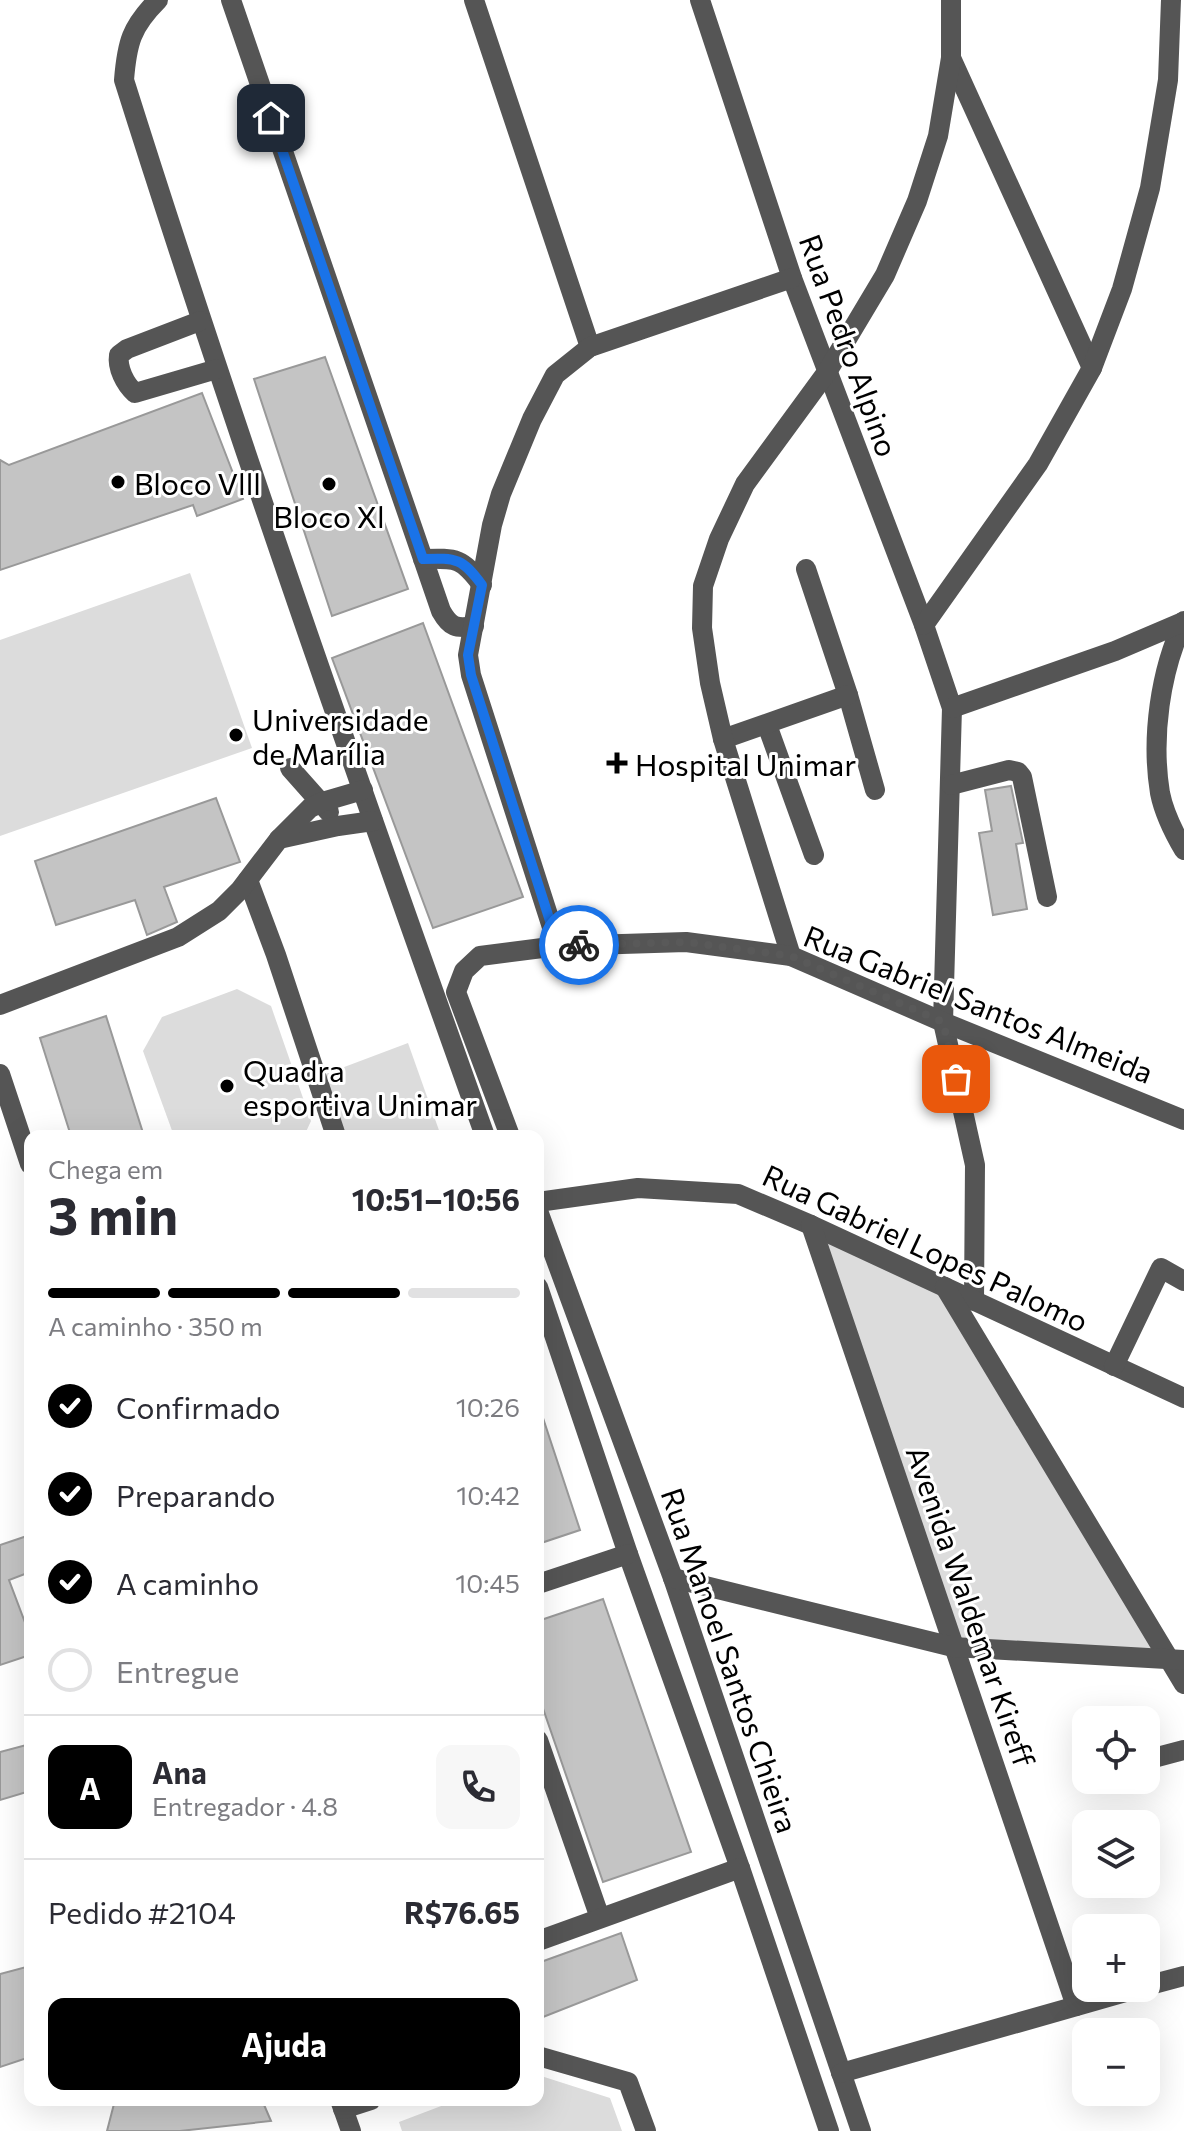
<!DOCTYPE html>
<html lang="pt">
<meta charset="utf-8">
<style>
:root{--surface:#fff;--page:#f7f7f7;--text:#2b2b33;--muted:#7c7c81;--line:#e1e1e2;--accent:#000}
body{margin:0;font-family:Commissioner,sans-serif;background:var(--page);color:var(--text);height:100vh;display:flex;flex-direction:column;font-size:30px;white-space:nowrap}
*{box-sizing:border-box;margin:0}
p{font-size:26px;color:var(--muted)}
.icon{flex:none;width:44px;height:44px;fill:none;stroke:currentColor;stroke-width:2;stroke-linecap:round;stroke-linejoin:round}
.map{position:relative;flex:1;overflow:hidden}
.side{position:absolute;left:24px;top:1130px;width:520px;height:976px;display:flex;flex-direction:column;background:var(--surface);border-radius:16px;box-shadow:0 8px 32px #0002}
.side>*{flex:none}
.buttons{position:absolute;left:1072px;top:1706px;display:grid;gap:16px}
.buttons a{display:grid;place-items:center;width:88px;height:88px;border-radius:16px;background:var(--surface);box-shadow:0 8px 32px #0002;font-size:40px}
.pin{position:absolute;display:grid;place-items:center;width:68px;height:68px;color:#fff;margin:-34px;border-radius:16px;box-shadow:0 4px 12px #0006}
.courier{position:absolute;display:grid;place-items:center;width:80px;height:80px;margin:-40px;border:6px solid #1a73e8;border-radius:50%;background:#fff;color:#222;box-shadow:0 2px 10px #0007}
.head em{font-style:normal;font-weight:700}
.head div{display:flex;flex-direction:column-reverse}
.head{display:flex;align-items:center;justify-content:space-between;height:136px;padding:0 24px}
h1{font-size:52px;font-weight:700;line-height:60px}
.bar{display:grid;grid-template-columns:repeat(4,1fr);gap:12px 8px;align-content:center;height:96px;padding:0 24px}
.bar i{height:10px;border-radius:6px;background:var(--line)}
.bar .active{background:var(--accent)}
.bar p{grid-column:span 4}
.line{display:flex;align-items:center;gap:20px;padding:0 24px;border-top:2px solid var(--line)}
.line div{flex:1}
.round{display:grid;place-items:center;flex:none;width:84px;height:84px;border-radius:16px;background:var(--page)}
ol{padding:0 24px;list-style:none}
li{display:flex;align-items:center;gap:24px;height:88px}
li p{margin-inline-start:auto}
li .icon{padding:8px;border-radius:50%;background:var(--accent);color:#fff;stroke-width:4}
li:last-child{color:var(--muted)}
li i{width:44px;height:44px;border:4px solid var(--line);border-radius:50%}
.action{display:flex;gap:16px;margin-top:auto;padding:16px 24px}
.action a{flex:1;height:92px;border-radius:16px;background:var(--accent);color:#fff;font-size:32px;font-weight:700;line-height:92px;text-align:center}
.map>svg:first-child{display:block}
.green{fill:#dcdcdc}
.building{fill:#c4c4c4;stroke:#999;stroke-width:2}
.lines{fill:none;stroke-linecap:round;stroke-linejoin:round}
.minor{stroke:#555;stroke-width:20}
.done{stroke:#595959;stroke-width:8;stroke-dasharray:0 14.4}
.route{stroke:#1a73e8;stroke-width:10}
.poi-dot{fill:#000;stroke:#fff;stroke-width:3}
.labels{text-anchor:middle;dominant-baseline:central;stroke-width:6;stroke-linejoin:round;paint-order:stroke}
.street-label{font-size:30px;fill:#000;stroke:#fff}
.poi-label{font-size:30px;fill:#000;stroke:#fff;text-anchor:start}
</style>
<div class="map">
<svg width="1184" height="2131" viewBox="0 0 1184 2131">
<rect width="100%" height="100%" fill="#fff"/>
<!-- green -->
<g class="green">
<polygon points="190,573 252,748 0,836 0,640"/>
<polygon points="237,989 271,1006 311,1121 304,1136 174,1136 143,1051 162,1017"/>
<polygon points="408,1043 441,1136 345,1136 323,1075"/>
<polygon points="811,1225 945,1287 1170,1658 953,1647"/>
<polygon points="538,2075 610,2098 622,2131 402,2131 399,2122 457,2100 538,2100"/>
</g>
<!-- building -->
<g class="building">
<polygon points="325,357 408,589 332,616 254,379"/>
<polygon points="202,393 243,499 197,516 193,505 0,570 0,460 9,465"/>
<polygon points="423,623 523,897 433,928 332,658"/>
<polygon points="1011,786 1023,843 1016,844 1027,909 993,915 979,833 992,831 985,790"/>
<polygon points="216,798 240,862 164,887 177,922 147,935 135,900 56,925 35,861"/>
<polygon points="106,1016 144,1136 71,1136 40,1038"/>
<polygon points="538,1412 541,1412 580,1530 538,1544"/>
<polygon points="30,1535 30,1572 9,1580 26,1625 30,1623 30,1655 0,1665 0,1545"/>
<polygon points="603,1599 691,1852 603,1882 538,1694 538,1621"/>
<polygon points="30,1744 30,1791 0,1800 0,1752"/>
<polygon points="621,1933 637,1980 538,2019 538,1963"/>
<polygon points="30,1966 30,2057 0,2067 0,1974"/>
<polygon points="115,2100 262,2100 271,2121 180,2131 107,2131"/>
</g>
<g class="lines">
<!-- minor -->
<g class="minor">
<path d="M158 0C131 27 127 43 124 80 236 435 360 786 485 1136"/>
<path d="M231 0 441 611C450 627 456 629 474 626"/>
<polyline points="474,0 590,347"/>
<polyline points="700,0 792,278 924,625 952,708 943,1022 975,1165 974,1301"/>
<polyline points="951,58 1092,368"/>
<path d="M200 321 127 349 119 355C117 368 125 384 135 393L217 369"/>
<path d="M423 559C457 558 462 558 482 585"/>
<polyline points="806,569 848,695 875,790"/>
<path d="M1184 621C1160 671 1151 738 1160 793 1164 813 1174 833 1184 850"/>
<polyline points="924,625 1038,464 1092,368 1122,289 1150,188 1168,80 1171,0"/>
<polyline points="952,708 1115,651 1183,622"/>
<polyline points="767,725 814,855"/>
<polyline points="723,739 848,695"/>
<polyline points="290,768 329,812"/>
<polyline points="951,785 1009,770 1018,772 1022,777 1047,897"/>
<polyline points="279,839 338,826 373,821"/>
<polyline points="248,880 276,955 336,1136"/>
<polyline points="558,946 471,675 468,655 492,525 501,494 532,419 555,375 590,347 792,278"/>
<polyline points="791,956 723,739 710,683 702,628 703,586 719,539 745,484 827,372 885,275 917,201 938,136 951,58 951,0"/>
<polyline points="0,1005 178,937 219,911 240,890 279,839 310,808 322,802 363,790"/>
<polyline points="0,1074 30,1164"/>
<polyline points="510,1136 456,992 464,971 480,956 558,946 686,942 791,956 943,1022 1184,1120"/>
<polyline points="538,1202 638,1188 738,1194 811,1225 1184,1398"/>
<polyline points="538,1211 673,1578 861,2131"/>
<polyline points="811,1225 1076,2006"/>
<polyline points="538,1287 628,1554 740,1868"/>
<polyline points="945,1287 1184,1684"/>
<polyline points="1114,1366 1161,1268 1184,1281"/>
<polyline points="673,1578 953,1647 1184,1660"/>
<polyline points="538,1584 628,1554"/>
<polyline points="538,1740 600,1918"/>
<polyline points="1146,1760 1184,1750"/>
<polyline points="1083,1776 1086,1775"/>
<polyline points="538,1941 740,1868 829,2131"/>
<polyline points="1146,1986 1184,1976"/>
<polyline points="538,2056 628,2082 646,2131"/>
<polyline points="841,2073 1140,1988"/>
<polyline points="340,2100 351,2131"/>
<polyline points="343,2109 371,2100"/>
</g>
</g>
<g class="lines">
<!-- done -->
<polyline class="done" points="579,945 686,942 791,956 943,1022 956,1079"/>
<!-- route -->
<path class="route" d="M271 118 423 559C457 558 462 558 482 585L468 655 471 675 558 946 579 945"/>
</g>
<!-- markers -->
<g class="poi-dot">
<circle cx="118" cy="482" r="8"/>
<circle cx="329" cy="484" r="8"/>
<circle cx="236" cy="735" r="8"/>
<path d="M613 751h8v8h8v8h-8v8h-8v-8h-8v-8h8z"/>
<circle cx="227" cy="1086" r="8"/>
</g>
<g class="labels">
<!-- street labels -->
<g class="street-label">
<text transform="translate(850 345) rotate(70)">Rua Pedro Alpino</text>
<text transform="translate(979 1003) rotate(22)">Rua Gabriel Santos Almeida</text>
<text transform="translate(926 1247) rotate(25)">Rua Gabriel Lopes Palomo</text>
<text transform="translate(972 1606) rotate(71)">Avenida Waldemar Kireff</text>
<text transform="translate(731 1660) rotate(71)">Rua Manoel Santos Chieira</text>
</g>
<!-- poi labels -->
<g class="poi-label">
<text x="134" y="482">Bloco Vlll</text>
<text x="329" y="515" text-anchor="middle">Bloco Xl</text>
<text x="252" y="718">Universidade<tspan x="252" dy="34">de Marília</tspan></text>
<text x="635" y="763">Hospital Unimar</text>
<text x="243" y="1069">Quadra<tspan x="243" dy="34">esportiva Unimar</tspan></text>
</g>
</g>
</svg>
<div class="buttons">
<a><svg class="icon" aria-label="locate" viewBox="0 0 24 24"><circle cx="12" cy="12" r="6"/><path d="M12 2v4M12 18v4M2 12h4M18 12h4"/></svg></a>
<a><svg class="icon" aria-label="layers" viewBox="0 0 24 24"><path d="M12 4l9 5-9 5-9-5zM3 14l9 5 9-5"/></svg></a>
<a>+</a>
<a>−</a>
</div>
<div class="pin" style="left:956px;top:1079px;background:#ea580c"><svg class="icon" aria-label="bag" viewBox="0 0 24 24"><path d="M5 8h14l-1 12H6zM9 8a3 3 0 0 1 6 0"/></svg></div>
<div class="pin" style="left:271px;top:118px;background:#1f2937"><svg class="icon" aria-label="home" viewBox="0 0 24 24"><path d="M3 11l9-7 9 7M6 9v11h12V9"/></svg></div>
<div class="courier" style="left:579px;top:945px"><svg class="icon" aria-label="bike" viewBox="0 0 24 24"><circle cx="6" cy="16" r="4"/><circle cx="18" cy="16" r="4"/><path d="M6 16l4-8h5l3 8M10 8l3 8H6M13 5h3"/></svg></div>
<section class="side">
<div class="head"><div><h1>3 min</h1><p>Chega em</p></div><em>10:51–10:56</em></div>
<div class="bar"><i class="active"></i><i class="active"></i><i class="active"></i><i></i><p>A caminho · 350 m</p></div>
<ol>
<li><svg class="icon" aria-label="check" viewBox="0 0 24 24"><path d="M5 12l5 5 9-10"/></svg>Confirmado<p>10:26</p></li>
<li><svg class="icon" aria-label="check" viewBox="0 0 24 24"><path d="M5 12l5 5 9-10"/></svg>Preparando<p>10:42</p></li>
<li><svg class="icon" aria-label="check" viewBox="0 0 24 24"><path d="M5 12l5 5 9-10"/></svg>A caminho<p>10:45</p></li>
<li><i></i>Entregue</li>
</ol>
<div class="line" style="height:144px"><b class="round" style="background:var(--accent);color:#fff">A</b><div><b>Ana</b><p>Entregador · 4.8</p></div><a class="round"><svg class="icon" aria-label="phone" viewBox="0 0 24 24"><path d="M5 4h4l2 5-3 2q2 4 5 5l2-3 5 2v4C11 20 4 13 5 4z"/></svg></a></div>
<div class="line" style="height:104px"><div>Pedido #2104</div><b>R$76.65</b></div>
<div class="action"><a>Ajuda</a></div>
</section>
</div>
